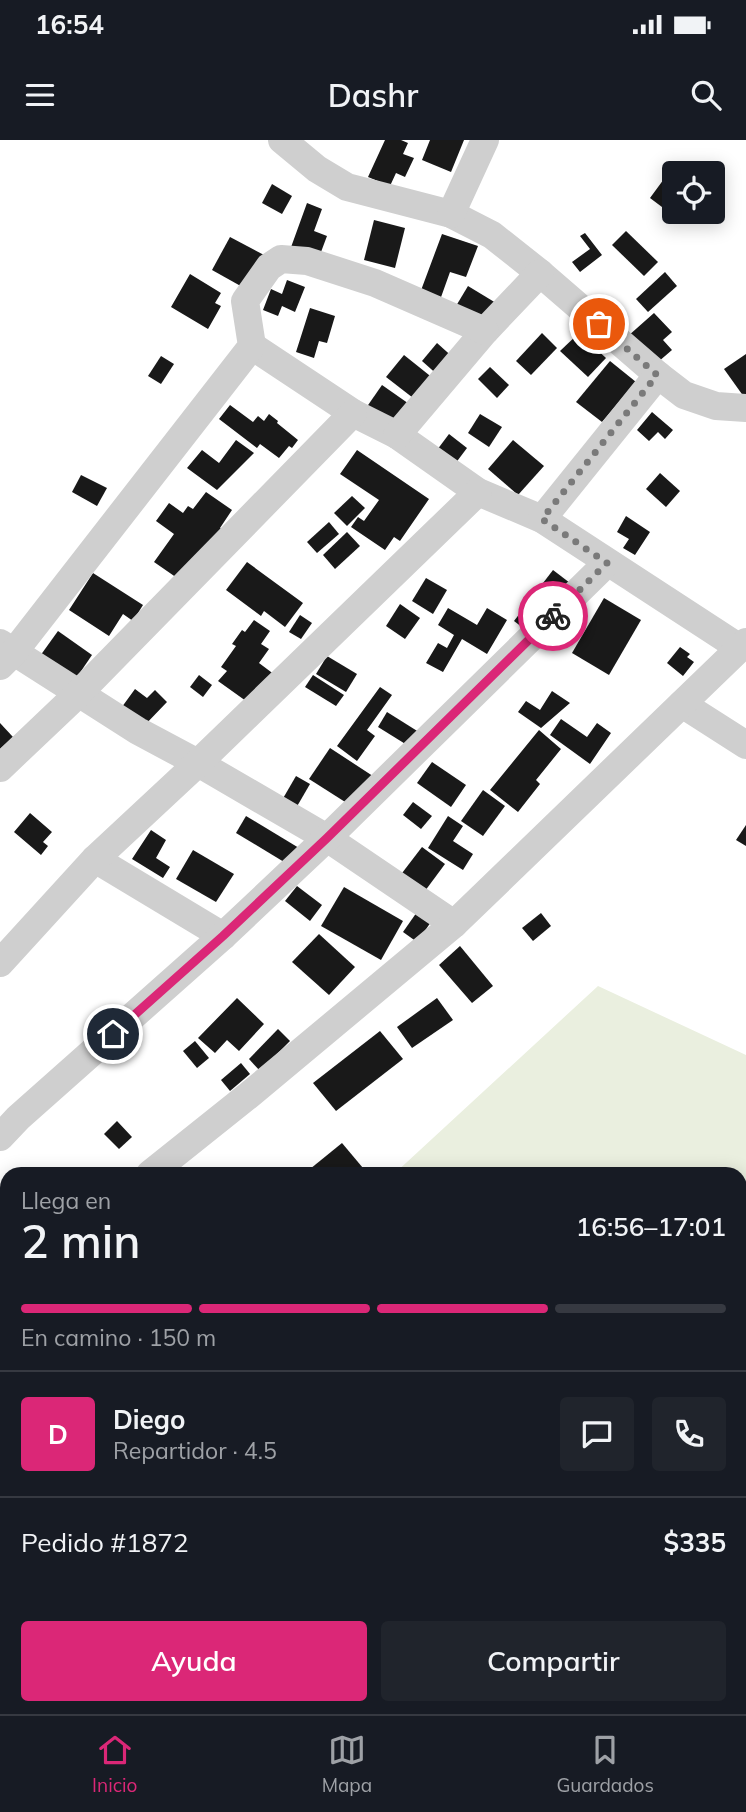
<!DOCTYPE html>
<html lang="es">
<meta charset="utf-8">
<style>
:root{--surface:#171b24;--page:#20242c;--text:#f1f3f6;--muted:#9ea1a6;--line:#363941;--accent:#db2777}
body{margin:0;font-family:Mulish,sans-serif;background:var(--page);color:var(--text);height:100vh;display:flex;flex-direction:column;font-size:26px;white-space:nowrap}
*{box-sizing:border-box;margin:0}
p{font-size:23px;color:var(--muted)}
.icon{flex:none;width:38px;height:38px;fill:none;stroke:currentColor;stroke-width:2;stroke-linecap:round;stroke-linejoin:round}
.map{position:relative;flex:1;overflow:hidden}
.drawer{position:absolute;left:0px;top:1027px;width:747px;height:548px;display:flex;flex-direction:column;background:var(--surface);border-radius:21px 21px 0 0;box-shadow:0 4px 18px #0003}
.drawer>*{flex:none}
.tools{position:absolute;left:662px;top:21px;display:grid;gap:14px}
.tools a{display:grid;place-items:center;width:63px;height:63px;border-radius:7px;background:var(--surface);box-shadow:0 4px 18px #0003;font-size:35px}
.pin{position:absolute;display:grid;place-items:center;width:60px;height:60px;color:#fff;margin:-30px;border:4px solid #fff;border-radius:50%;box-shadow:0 2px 7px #0007}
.courier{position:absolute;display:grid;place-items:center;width:70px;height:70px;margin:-35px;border:5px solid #db2777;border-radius:50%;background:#fff;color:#222;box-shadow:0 2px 9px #0007}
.summary em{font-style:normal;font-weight:600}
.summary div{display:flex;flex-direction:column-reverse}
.summary{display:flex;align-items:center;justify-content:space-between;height:119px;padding:0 21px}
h1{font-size:46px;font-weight:600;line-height:52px}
.bar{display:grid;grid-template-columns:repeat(4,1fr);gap:10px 7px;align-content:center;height:84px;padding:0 21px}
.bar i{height:9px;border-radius:5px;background:var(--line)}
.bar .selected{background:var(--accent)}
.bar p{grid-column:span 4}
.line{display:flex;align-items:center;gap:18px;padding:0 21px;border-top:2px solid var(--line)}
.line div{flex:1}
.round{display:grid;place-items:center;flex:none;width:74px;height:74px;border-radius:7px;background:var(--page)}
.button{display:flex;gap:14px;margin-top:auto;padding:14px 21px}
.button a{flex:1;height:80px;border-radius:7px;background:var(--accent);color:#fff;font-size:28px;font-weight:600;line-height:80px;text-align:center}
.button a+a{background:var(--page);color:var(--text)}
.status{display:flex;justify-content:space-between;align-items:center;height:49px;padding:0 35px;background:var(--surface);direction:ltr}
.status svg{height:19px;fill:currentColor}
header{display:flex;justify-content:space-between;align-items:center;height:91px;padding:0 21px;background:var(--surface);font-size:32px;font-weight:600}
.menu{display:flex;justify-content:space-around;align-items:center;height:98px;border-top:2px solid var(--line);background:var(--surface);font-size:19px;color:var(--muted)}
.menu a{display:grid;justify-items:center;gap:4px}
.menu .selected{color:var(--accent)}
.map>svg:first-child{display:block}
.green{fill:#eaefdf}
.building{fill:#191919}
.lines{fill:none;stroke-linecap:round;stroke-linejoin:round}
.service{stroke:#cfcfcf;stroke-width:14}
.minor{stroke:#cfcfcf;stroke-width:28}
.done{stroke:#7a7a7a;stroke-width:7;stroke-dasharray:0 12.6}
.route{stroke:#db2777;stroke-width:9}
</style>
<div class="status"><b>16:54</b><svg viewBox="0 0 49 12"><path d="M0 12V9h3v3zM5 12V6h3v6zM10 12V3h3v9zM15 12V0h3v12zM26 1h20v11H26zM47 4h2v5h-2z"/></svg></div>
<header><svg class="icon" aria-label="menu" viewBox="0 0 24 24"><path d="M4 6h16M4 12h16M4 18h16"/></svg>Dashr<svg class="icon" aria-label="search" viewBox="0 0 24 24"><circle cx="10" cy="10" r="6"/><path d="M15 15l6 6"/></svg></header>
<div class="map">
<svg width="746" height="1574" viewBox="0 0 746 1574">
<rect width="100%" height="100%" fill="#fff"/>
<!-- green -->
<polygon class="green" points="598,846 746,915 746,1336 740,1333 740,1034 394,1034"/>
<!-- building -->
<g class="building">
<polygon points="385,0 401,0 408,3 403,14 414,18 405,37 396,33 390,46 368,37"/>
<polygon points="430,0 464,0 451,32 422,20"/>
<polygon points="672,28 680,33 674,33 674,68 670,73 650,58"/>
<polygon points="272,44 292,56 282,74 262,63"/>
<polygon points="307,63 322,69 314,91 327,96 321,112 290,110"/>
<polygon points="374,80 405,88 395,128 364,120"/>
<polygon points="626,91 658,122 644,136 612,105"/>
<polygon points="585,93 602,115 580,132 572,122 590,109 580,96"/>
<polygon points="442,94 478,106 466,137 450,132 440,160 420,153"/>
<polygon points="230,97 264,115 246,149 212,130"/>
<polygon points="665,132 677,146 648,172 636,159"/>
<polygon points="190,134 221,153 215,163 221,166 208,189 171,167"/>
<polygon points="287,140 305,147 295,172 282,166 278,176 263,170 271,149 282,154"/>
<polygon points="468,146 496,163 483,183 456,166"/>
<polygon points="310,168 335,176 327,203 319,201 314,218 296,212"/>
<polygon points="654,173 672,192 663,200 672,210 658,222 628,196"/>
<polygon points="542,193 557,208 531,235 516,221"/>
<polygon points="579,193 606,218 588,237 560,211"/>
<polygon points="437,203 456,220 440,237 422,221"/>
<polygon points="746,214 746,256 744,257 724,229"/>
<polygon points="404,215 434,239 417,261 386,237"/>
<polygon points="161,216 174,224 161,244 148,236"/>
<polygon points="610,221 636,242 602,282 576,262"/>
<polygon points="490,227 509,245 497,258 478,239"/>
<polygon points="382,245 412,266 395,289 366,268"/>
<polygon points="230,265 253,282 258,276 264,281 269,274 278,281 277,283 298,300 292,308 289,306 279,318 260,304 257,308 219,279"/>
<polygon points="652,272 673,290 665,299 658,292 649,301 637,290"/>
<polygon points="480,274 502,287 489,307 468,293"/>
<polygon points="449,294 467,308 452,328 434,314"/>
<polygon points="236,300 254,313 217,350 187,328 202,310 219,323"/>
<polygon points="513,300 544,326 518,355 488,329"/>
<polygon points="357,310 429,359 400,401 394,397 385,410 351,387 358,377 364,381 379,360 340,334"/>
<polygon points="660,333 680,351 666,367 646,349"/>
<polygon points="81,335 107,348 97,366 72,352"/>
<polygon points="206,352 232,370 220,388 224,391 180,440 154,422 174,394 156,381 169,363 183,373 188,366 193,369"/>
<polygon points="352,356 365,368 347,386 334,373"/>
<polygon points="626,376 650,392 635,415 623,408 629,399 617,392"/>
<polygon points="329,382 339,394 317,413 307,402"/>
<polygon points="347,392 360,406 335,429 323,415"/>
<polygon points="247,422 303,463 285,487 264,471 261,476 226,450"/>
<polygon points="553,430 570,443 531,494 514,481"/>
<polygon points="93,433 143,465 133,481 123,474 109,496 69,470"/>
<polygon points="426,438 447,450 433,474 412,461"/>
<polygon points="604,458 641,480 609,535 572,513"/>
<polygon points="400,464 420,478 405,499 386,486"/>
<polygon points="448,468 477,485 487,468 507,480 487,514 462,499 443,532 426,523 438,503 447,508 454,495 438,485"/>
<polygon points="300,475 312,483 301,499 289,492"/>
<polygon points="254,480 270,491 261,504 269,509 259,523 275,535 253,566 218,541 227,531 221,527 236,506 232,504 242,490 245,492"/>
<polygon points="58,491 92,515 75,540 40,516"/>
<polygon points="680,507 690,514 687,517 694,522 683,536 667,523"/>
<polygon points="327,516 357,534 346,552 316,534"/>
<polygon points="199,535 212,545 203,557 190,547"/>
<polygon points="313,535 344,555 336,566 305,547"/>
<polygon points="380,547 392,555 367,590 375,596 357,621 337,606"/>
<polygon points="135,549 147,558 155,550 167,562 142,588 119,571"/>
<polygon points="552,551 570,563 541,588 518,572 526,561 540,570"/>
<polygon points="387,572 422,594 407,605 378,587"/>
<polygon points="561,579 587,597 597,583 611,593 590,624 550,595"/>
<polygon points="0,583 13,597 0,609"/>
<polygon points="539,590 561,609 536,640 540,644 518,672 490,650"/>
<polygon points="330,608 382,642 353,667 309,639"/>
<polygon points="432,622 466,645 451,667 417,643"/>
<polygon points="296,636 310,644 292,675 278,667"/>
<polygon points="483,650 505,666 483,696 461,681"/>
<polygon points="413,662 432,676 421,689 403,675"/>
<polygon points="30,673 52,692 43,702 48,706 41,715 14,692"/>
<polygon points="246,676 299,708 289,725 236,693"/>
<polygon points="448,676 463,686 453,701 473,714 463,730 428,708"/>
<polygon points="746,685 746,706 736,700"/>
<polygon points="151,690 166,700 156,718 170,727 163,738 132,719"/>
<polygon points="422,707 445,724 422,755 399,737"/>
<polygon points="193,710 234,734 216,762 176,739"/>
<polygon points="297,746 322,765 310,781 285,761"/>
<polygon points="344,747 403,781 381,820 321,786"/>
<polygon points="417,772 431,782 417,802 403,792"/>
<polygon points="541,773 551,786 533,801 522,788"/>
<polygon points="319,794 355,827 329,855 292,822"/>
<polygon points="460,806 493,846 472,863 439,825"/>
<polygon points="237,858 264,884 239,911 227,900 215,913 198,898"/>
<polygon points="437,858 453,880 412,908 397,887"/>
<polygon points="278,889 290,901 260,931 249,919"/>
<polygon points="380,891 403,919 336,971 313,943"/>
<polygon points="195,901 209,918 197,928 183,911"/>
<polygon points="241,923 250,934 230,951 221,940"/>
<polygon points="117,981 132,997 119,1009 104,994"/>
<polygon points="342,1003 368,1034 314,1034 310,1029"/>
</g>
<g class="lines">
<!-- service -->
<polyline class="service" points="0,1535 7,1530"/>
<!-- minor -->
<g class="minor">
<polyline points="282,0 317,29 347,47 451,74 492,95 540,133 658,235 684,255 716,266 746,268"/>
<polyline points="451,74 485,0"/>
<polyline points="252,206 353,273 397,295 478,352 542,379 740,508"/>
<polyline points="397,295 485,191 540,133"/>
<polyline points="542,379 658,235"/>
<polyline points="0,503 138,591 198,623 327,698 454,784"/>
<polyline points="0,526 14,512 252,206 245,161 269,127 281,119 307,121 375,143 485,191"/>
<polyline points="682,564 746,605"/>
<polyline points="0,628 79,553 353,273"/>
<polyline points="95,719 223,796"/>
<polyline points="0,823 95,719 198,623 478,352"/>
<polyline points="0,997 18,978 223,796 327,698 607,423"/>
<polyline points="150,1034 249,955 454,784 746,502"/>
<polyline points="0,1168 7,1161"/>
</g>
</g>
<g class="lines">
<!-- done -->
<polyline class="done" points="553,476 607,423 542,379 657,235 599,184"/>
<!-- route -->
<polyline class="route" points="113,894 223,796 327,698 553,476"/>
</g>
</svg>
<div class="tools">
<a><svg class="icon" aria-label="locate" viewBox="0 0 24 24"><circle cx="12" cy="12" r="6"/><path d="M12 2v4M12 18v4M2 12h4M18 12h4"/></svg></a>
</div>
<div class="pin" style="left:599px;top:184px;background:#ea580c"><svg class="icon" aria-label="bag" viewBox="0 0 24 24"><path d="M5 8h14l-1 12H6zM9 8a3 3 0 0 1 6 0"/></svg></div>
<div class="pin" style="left:113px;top:894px;background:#1f2937"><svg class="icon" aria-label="home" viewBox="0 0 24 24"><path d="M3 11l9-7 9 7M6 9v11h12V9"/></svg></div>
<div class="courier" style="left:553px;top:476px"><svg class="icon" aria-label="bike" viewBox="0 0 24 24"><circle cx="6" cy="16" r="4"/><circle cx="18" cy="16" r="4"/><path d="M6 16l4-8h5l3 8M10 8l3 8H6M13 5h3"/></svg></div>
<section class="drawer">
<div class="summary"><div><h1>2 min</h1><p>Llega en</p></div><em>16:56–17:01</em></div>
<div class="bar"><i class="selected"></i><i class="selected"></i><i class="selected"></i><i></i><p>En camino · 150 m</p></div>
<div class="line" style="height:126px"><b class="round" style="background:var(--accent);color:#fff">D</b><div><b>Diego</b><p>Repartidor · 4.5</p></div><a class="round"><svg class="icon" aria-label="chat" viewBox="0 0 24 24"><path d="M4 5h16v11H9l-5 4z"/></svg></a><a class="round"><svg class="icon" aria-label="phone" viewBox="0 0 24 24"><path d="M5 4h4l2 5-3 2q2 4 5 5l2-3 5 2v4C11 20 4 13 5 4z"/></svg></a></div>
<div class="line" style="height:91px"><div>Pedido #1872</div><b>$335</b></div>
<div class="button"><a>Ayuda</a><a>Compartir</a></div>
</section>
</div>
<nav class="menu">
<a class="selected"><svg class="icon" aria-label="home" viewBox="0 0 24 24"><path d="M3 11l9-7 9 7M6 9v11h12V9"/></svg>Inicio</a>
<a><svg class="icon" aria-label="map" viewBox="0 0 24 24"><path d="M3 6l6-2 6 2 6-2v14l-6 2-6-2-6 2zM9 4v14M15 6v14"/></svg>Mapa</a>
<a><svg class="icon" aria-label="saved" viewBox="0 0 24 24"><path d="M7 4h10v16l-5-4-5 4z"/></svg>Guardados</a>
</nav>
